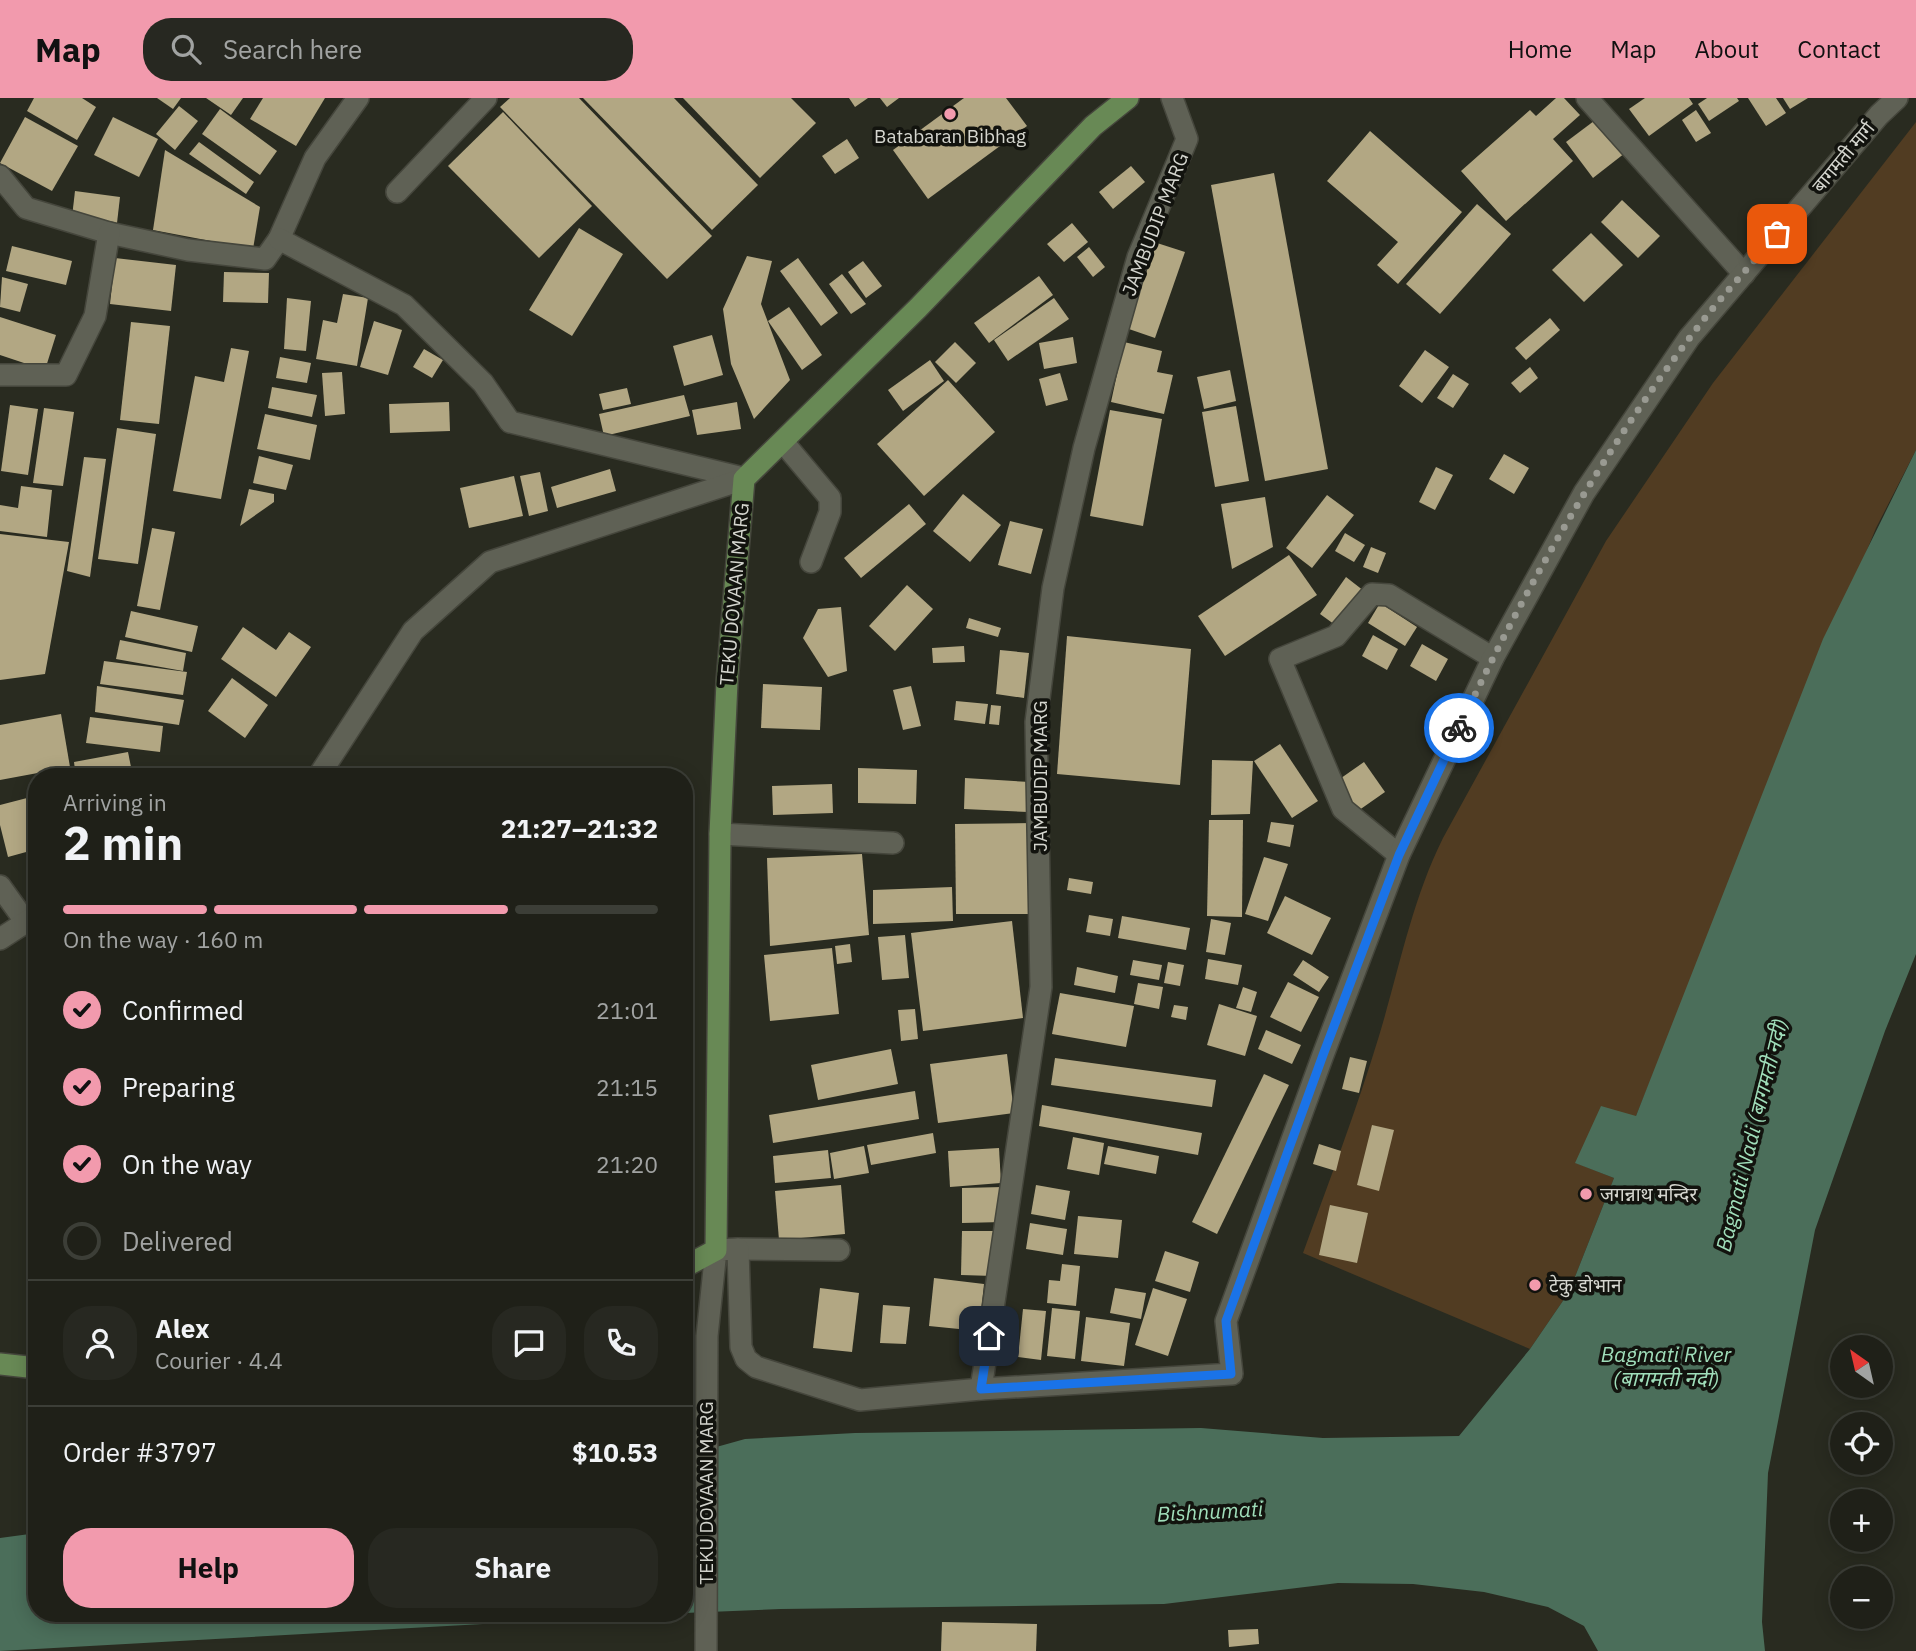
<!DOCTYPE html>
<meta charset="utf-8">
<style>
:root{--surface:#1f2018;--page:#272821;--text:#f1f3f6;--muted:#a1a3a2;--line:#3c3e37;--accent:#f29aad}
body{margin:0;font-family:"IBM Plex Sans","Noto Sans Devanagari",sans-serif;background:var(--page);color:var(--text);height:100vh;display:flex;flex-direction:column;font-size:26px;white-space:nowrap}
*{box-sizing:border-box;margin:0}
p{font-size:23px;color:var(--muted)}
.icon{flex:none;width:38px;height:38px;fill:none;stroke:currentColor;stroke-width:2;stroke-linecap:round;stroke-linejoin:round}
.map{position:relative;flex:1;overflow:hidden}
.drawer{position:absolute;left:28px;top:670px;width:665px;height:854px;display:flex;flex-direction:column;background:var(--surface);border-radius:28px;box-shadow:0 4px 18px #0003,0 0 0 2px var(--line)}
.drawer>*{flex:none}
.needle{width:46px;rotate:326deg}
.fabs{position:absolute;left:1830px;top:1237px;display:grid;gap:14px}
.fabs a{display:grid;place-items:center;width:63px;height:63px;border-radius:50%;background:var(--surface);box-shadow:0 4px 18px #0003,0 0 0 2px var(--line);font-size:35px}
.pin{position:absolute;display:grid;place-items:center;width:60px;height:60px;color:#fff;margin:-30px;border-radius:14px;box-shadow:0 4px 10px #0006}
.courier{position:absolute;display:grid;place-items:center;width:70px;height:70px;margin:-35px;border:5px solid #1a73e8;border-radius:50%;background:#fff;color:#222;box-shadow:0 2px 9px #0007}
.summary em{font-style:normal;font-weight:800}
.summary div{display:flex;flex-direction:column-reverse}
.summary{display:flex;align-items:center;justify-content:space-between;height:119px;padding:0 35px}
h1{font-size:46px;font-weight:800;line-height:52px}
.bar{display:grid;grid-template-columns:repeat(4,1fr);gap:10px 7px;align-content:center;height:84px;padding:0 35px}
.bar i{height:9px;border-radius:5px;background:var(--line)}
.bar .current{background:var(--accent)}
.bar p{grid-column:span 4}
.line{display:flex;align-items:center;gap:18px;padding:0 35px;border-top:2px solid var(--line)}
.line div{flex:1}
.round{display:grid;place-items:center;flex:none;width:74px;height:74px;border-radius:28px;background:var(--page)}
ol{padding:0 35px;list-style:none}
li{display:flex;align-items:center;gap:21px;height:77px}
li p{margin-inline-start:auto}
li .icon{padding:7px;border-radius:50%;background:var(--accent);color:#111;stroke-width:4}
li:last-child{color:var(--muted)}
li i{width:38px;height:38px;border:4px solid var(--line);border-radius:50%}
.action{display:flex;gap:14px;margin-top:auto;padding:14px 35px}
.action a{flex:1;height:80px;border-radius:28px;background:var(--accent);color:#111;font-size:28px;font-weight:800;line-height:80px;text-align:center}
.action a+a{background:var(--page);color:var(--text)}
header{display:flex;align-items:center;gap:42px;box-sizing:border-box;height:98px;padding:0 35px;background:var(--accent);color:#111}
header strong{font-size:33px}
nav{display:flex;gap:38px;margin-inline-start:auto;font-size:24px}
.search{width:490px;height:63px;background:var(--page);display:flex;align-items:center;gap:18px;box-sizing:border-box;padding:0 24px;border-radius:28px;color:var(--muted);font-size:26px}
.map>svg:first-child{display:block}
.green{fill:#513c22}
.water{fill:#4b6e5a}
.building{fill:#b2a783}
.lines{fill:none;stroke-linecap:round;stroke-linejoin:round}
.minor-casing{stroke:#45463c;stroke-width:24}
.major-casing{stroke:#45463c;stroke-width:24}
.minor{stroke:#5f6155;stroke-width:21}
.major{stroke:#688955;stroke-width:21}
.done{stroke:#999a92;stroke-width:7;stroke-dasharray:0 12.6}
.route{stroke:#1a73e8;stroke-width:9}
.poi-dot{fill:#f29aad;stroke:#12130e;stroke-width:2.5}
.labels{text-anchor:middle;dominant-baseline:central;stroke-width:7;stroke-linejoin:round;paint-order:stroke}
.poi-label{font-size:19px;fill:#d5d6cf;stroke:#12130e;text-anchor:start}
.street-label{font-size:19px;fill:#d5d6cf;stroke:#12130e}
.water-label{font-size:21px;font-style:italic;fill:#a0deba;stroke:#12130e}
</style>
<header>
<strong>Map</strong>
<div class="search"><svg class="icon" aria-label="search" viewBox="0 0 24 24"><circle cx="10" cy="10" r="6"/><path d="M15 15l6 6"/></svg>Search here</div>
<nav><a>Home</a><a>Map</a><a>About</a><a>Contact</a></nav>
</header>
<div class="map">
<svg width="1916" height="1553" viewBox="0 0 1916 1553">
<rect width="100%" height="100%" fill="#292b20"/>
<!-- green -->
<path class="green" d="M1916 24V352L1876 430 1636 1018 1576 1065 1614 1080 1569 1194 1530 1251 1303 1155C1329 1083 1357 1011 1379 938 1399 872 1412 802 1443 740L1606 443 1713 285Z"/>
<!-- water -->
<g class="water">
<polygon points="1916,352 1916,856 1885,933 1815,1132 1768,1375 1762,1524 1765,1553 1598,1553 1584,1528 1548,1509 1484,1494 1413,1486 1338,1485 1164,1506 781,1511 684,1515 684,1358 745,1341 855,1335 1201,1330 1323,1340 1459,1338 1530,1251 1569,1194 1614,1080 1575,1065 1601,1008 1636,1018 1823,541"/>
<polygon points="37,1435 37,1516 663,1516 0,1553 0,1440"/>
</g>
<!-- building -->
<g class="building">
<polygon points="34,0 82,0 96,9 77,42 27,13"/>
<polygon points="157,0 181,0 173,11"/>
<polygon points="206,0 243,0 231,17"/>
<polygon points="263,0 325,0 296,48 250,21"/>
<polygon points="510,0 579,0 712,138 667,181 500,9"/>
<polygon points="583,0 674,0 758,87 712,132"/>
<polygon points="683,0 791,0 816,25 760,80"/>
<polygon points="849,0 868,0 855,9"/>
<polygon points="880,0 899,0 887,9"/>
<polygon points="964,0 1006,0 1027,28 928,101 893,52"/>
<polygon points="1556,0 1564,0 1580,17 1553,41 1573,63 1506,123 1461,73 1530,12 1536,18"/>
<polygon points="1645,0 1689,0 1693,6 1649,38 1629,11"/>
<polygon points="1707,0 1737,0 1739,3 1709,23 1698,6"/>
<polygon points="1748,0 1776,0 1786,15 1766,28"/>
<polygon points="1783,0 1808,0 1790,11"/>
<polygon points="179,8 198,23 175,52 156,36"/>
<polygon points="220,11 277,53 260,77 202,36"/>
<polygon points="1696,12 1711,35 1696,44 1682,22"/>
<polygon points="503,14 592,108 539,160 448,68"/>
<polygon points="25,19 78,48 52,93 0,65"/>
<polygon points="113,19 158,41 139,79 94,57"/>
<polygon points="1598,20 1625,55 1593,80 1566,44"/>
<polygon points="1370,33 1462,114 1398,186 1377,167 1398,144 1327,83"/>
<polygon points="847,41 859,60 835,76 822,58"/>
<polygon points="199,44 254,84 246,96 189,56"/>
<polygon points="165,52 260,109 253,151 153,132"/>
<polygon points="1131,68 1145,84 1113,111 1099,94"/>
<polygon points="1274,75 1328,371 1265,383 1211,87"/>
<polygon points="75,93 120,99 117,125 72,119"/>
<polygon points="1622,102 1660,138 1638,160 1601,124"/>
<polygon points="1477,106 1511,136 1440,216 1406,186"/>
<polygon points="1072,125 1088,144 1064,164 1047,146"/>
<polygon points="579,130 623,156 572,238 529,212"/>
<polygon points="1591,135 1623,167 1584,204 1552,172"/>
<polygon points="1157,145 1185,154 1155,240 1126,230"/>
<polygon points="12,148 72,163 66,187 6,173"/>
<polygon points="1089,149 1105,169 1093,179 1077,159"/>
<polygon points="747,158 772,163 761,206 790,282 754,321 731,266 723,211"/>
<polygon points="115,160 176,167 171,213 110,206"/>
<polygon points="798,160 838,215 821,228 780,173"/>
<polygon points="863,163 882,188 866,200 848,174"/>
<polygon points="224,174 269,175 268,205 223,204"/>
<polygon points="842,176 866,206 851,216 829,186"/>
<polygon points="1039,178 1053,197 989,245 974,225"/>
<polygon points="2,179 28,186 20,214 0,209"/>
<polygon points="343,196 368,200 357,268 316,261 323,222 337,225"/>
<polygon points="287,200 311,203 306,253 284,251"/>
<polygon points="1054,200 1069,221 1008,263 994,242"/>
<polygon points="789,209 822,257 802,272 768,223"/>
<polygon points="0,219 56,237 45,272 0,257"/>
<polygon points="1550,220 1560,232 1526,262 1515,250"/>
<polygon points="374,223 402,232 388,277 360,269"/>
<polygon points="131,224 170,228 159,326 120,322"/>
<polygon points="712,237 723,277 684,288 673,248"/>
<polygon points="1073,239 1077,265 1044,271 1039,245"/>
<polygon points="955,244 976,265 956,285 935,264"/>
<polygon points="1124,244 1162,253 1157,274 1173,277 1164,316 1111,304"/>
<polygon points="231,250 249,253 221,401 173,393 195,278 224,284"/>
<polygon points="424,251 443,262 432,280 413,269"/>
<polygon points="1425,252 1449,269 1422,305 1399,288"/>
<polygon points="280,259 311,265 307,285 276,280"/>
<polygon points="930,262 944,283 903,313 888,292"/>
<polygon points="1530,269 1538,280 1520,295 1511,285"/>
<polygon points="1230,272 1236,303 1204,311 1197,279"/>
<polygon points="342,274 345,316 325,318 322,275"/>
<polygon points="1060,275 1068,302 1046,308 1039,281"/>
<polygon points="1453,276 1469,286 1453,310 1437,300"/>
<polygon points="948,282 995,334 924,398 877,346"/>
<polygon points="272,289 317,297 312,319 268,310"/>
<polygon points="627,290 631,306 603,312 599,296"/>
<polygon points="684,297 690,318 604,338 599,316"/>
<polygon points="449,304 450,333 390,335 389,306"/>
<polygon points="737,304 741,331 697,337 692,312"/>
<polygon points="10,307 38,311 28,377 1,373"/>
<polygon points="1236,308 1249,383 1215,389 1202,314"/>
<polygon points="44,310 74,314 63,388 33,385"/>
<polygon points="1110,312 1162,321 1143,428 1090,418"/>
<polygon points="265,316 317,327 310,362 257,351"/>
<polygon points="117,330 156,336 138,466 98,461"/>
<polygon points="1504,356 1529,370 1514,396 1489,381"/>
<polygon points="259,358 293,367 286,392 253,385"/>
<polygon points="84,359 106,361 90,479 67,473"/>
<polygon points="1436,369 1453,377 1435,412 1419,404"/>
<polygon points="610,371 616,393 557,410 551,389"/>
<polygon points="540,374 548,413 529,418 520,378"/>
<polygon points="514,378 523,418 469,430 460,390"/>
<polygon points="21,388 52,392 47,439 0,433 0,407 18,410"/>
<polygon points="249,391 274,396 274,404 240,428"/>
<polygon points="963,396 1001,427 970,464 933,433"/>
<polygon points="1327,397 1354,417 1312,470 1286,450"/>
<polygon points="1265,399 1273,449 1232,471 1221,406"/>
<polygon points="909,406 926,426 861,480 844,460"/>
<polygon points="1010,423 1043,431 1031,476 998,467"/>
<polygon points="152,430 175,434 160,512 137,508"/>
<polygon points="1345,435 1365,447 1354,464 1335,453"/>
<polygon points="0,436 69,444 45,576 0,582"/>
<polygon points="1371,449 1386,455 1378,475 1363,469"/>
<polygon points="1289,457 1317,497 1225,558 1198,518"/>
<polygon points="1346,479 1364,493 1338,529 1320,516"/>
<polygon points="907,487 933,511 895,553 869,528"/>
<polygon points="1380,505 1417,529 1405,548 1368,525"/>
<polygon points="841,509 847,573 828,579 803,540 818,511"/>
<polygon points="131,513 198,528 192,554 125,539"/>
<polygon points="969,520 1001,530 998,539 966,530"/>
<polygon points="243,529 276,552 289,534 311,549 276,599 221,561"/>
<polygon points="1373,537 1398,551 1387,572 1362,558"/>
<polygon points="1067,538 1191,551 1180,687 1057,676"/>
<polygon points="120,542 186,555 183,573 116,561"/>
<polygon points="1422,546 1448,561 1436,583 1410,568"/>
<polygon points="964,548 965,564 933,565 932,550"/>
<polygon points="1000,552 1029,555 1024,600 996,596"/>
<polygon points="104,563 187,574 183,597 100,586"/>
<polygon points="232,580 268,607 245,640 208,613"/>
<polygon points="763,586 822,589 820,632 761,630"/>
<polygon points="97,588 184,602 179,627 95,614"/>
<polygon points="911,588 921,628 903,632 893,592"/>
<polygon points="956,603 988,606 985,626 954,622"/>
<polygon points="991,607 1001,608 999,627 989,626"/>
<polygon points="61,616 70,669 0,682 0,627"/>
<polygon points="90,619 163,628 160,654 86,645"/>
<polygon points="1280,646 1318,703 1292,720 1254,663"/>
<polygon points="128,654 132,674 104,679 76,679 74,664"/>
<polygon points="1212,662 1253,663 1250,716 1211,717"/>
<polygon points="1364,664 1385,694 1355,715 1334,685"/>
<polygon points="858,670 917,672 916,706 858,705"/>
<polygon points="965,680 1030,684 1028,714 964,711"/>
<polygon points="832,686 833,715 773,717 772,688"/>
<polygon points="27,700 37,738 37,751 8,759 0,727 0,707"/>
<polygon points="1209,722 1243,722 1242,819 1207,818"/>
<polygon points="1271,724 1294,727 1290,749 1267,744"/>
<polygon points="1036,725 1037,816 956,816 955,726"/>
<polygon points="862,756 869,837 770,848 767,760"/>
<polygon points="1264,759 1288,766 1268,823 1245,816"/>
<polygon points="1069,780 1093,784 1091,796 1067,792"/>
<polygon points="952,789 953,823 873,826 873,792"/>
<polygon points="1285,798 1331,820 1312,857 1267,835"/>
<polygon points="1089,817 1113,821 1110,838 1086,834"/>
<polygon points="1122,818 1190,830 1186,852 1118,840"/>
<polygon points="1211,821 1231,825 1225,857 1206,854"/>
<polygon points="1012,823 1023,920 923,933 911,835"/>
<polygon points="905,837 909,880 882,882 878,839"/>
<polygon points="850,846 852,864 837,866 835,848"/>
<polygon points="832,850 839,916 770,923 764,857"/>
<polygon points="1208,861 1242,867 1238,887 1205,881"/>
<polygon points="1133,862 1162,867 1159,882 1130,877"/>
<polygon points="1303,862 1329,879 1319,894 1293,877"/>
<polygon points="1168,864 1184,867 1180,888 1164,885"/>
<polygon points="1077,869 1118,878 1115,895 1074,887"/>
<polygon points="1288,884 1319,899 1301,934 1270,919"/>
<polygon points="1138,885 1163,889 1159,911 1134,906"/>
<polygon points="1243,889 1257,894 1251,914 1236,910"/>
<polygon points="1060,895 1134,908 1126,949 1052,936"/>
<polygon points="1219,906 1257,918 1245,958 1207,947"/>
<polygon points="1174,907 1188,909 1186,922 1171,919"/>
<polygon points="915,911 918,941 901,943 898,912"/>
<polygon points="1266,932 1301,947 1292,966 1258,951"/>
<polygon points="891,951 898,986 818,1002 811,967"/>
<polygon points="1007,956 1014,1015 938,1025 930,966"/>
<polygon points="1350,959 1367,963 1359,995 1342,991"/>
<polygon points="1055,960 1216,982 1212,1009 1051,987"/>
<polygon points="1264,976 1289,987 1217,1136 1192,1124"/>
<polygon points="915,993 919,1021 773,1045 769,1017"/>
<polygon points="1042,1007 1202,1035 1198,1057 1039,1028"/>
<polygon points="1372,1027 1394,1032 1379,1093 1357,1087"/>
<polygon points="933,1035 936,1055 871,1067 867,1047"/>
<polygon points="1073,1039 1104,1045 1099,1077 1067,1071"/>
<polygon points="1319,1046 1341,1053 1336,1073 1313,1066"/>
<polygon points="864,1048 869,1075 834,1081 830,1055"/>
<polygon points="1108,1048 1159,1058 1156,1076 1104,1066"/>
<polygon points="999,1050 1001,1085 950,1089 948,1053"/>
<polygon points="828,1052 831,1080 775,1085 773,1058"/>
<polygon points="841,1087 845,1136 779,1142 775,1093"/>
<polygon points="1036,1087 1070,1093 1065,1122 1031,1116"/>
<polygon points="1003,1089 1003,1124 962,1125 962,1090"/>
<polygon points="1330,1107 1368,1115 1357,1165 1319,1157"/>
<polygon points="1078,1118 1122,1122 1118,1160 1074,1156"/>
<polygon points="1030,1125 1067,1131 1063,1157 1026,1151"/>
<polygon points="962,1133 994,1133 993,1178 961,1177"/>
<polygon points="1165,1153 1199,1164 1190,1194 1155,1183"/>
<polygon points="1062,1166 1080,1168 1076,1208 1047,1205 1049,1182 1060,1183"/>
<polygon points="934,1180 984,1186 979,1233 929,1228"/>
<polygon points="820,1190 859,1195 852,1254 813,1250"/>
<polygon points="1115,1190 1146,1195 1141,1221 1110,1215"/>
<polygon points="1153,1190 1187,1201 1168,1258 1135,1247"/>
<polygon points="883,1207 910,1209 906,1246 880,1245"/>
<polygon points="1052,1210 1080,1213 1075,1261 1047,1258"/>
<polygon points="1023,1211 1046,1213 1041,1262 1018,1259"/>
<polygon points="1086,1219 1130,1225 1124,1268 1081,1263"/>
<polygon points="942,1524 1037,1526 1036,1553 941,1553"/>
<polygon points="1258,1531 1259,1546 1229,1549 1228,1532"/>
</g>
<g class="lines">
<defs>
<g id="minor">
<polyline points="1587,0 1744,176"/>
<polyline points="0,78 26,110 109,135 188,152 265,161 279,141 315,60 358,0"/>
<polyline points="397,94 486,0"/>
<polyline points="279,141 404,207 483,285 510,324 743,380"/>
<polyline points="0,277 66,277 95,218 109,135"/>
<polyline points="783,344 830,400 830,414 811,464"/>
<polyline points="318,679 413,533 490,464 744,381"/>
<polyline points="720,736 893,745"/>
<polyline points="1399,757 1343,711 1280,561 1336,538 1372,496 1389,497 1493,560"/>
<polyline points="0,788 25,823"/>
<polyline points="0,841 37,817"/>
<polyline points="738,1151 839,1152"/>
<polyline points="981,1291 1041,889 1036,624 1053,490 1084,350 1138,159 1187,41 1172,0"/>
<polyline points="706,1553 707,1238 716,1152 738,1151 741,1249 746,1261 756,1269 860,1302 981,1291 1232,1276 1226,1223 1323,957 1399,757 1493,560 1584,395 1689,240 1879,17 1897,0"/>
</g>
<g id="major">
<polyline points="684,1169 716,1152 720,736 727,584 744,381 918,210 1093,28 1128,0"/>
<polyline points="0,1266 37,1270"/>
</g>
</defs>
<!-- minor casing -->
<use href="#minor" class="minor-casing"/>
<!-- major casing -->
<use href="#major" class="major-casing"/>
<!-- minor -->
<use href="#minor" class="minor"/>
<!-- major -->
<use href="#major" class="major"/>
</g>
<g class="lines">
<!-- done -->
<path class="done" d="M1459 630C1523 494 1598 362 1688 242 1715 205 1748 171 1777 136"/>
<!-- route -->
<polyline class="route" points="989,1238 981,1291 1231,1276 1226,1223 1323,957 1399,757 1459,630"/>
</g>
<!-- markers -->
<g class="poi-dot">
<circle cx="950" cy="16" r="7"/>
<circle cx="1586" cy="1096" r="7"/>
<circle cx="1535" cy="1187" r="7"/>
</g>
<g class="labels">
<!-- poi labels -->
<g class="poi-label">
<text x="950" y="38" text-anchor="middle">Batabaran Bibhag</text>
<text x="1600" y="1096">जगन्नाथ मन्दिर</text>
<text x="1549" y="1187">टेकु डोभान</text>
</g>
<!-- street labels -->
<g class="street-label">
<text transform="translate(1843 59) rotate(-50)">बागमती मार्ग</text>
<text transform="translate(1155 126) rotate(-69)">JAMBUDIP MARG</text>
<text transform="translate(734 496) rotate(-85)">TEKU DOVAAN MARG</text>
<text transform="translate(1040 678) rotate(-90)">JAMBUDIP MARG</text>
<text transform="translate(706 1395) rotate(-90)">TEKU DOVAAN MARG</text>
</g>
<!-- water labels -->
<g class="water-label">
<text transform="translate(1751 1037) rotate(-76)">Bagmati Nadi (बागमती नदी)</text>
<text x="1666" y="1256">Bagmati River<tspan x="1666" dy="24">(बागमती नदी)</tspan></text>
<text transform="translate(1210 1413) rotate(-3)">Bishnumati</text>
</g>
</g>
</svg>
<div class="fabs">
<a><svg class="needle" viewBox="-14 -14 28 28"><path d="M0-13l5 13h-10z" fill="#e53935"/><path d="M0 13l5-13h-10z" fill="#a1a3a2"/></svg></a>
<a><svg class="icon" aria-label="locate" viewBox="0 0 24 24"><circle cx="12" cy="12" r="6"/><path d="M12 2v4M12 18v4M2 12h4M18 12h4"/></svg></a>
<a>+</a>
<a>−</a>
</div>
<div class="pin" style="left:1777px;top:136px;background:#ea580c"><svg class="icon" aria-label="bag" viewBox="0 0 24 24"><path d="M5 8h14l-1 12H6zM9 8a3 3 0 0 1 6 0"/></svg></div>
<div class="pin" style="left:989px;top:1238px;background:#1f2937"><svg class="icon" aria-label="home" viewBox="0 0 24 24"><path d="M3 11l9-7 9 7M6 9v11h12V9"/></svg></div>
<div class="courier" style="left:1459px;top:630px"><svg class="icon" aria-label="bike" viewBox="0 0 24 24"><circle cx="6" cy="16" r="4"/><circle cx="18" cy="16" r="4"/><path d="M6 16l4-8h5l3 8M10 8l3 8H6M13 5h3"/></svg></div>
<section class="drawer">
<div class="summary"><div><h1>2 min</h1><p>Arriving in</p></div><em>21:27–21:32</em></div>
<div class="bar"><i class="current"></i><i class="current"></i><i class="current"></i><i></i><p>On the way · 160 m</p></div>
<ol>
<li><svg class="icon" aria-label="check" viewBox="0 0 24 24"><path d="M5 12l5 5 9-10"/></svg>Confirmed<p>21:01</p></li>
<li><svg class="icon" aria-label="check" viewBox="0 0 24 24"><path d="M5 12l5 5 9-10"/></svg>Preparing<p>21:15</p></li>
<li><svg class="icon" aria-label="check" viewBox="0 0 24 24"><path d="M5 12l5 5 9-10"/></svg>On the way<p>21:20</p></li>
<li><i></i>Delivered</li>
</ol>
<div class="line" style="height:126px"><a class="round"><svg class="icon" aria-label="person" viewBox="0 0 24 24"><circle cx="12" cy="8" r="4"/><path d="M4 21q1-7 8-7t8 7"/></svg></a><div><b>Alex</b><p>Courier · 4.4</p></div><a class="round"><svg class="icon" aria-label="chat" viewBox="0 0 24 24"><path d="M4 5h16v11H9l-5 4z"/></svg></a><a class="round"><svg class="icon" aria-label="phone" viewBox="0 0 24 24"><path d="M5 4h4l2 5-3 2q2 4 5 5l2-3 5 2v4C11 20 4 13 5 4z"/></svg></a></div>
<div class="line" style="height:91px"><div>Order #3797</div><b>$10.53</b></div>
<div class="action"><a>Help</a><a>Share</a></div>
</section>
</div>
